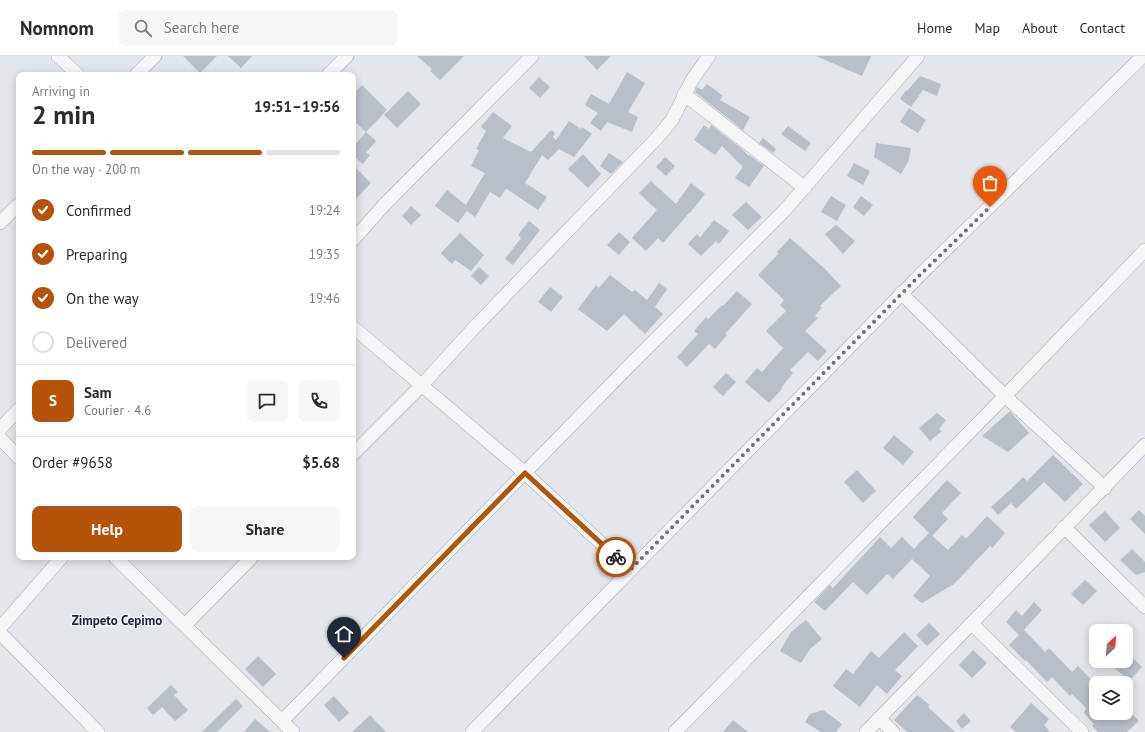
<!DOCTYPE html>
<meta charset="utf-8">
<style>
:root{--surface:#fff;--page:#f7f7f7;--text:#2b2b33;--muted:#7c7c81;--line:#e1e1e2;--accent:#b45309}
body{margin:0;font-family:"PT Sans",sans-serif;background:var(--page);color:var(--text);height:100vh;display:flex;flex-direction:column;font-size:15px;white-space:nowrap}
*{box-sizing:border-box;margin:0}
p{font-size:13px;color:var(--muted)}
.icon{flex:none;width:22px;height:22px;fill:none;stroke:currentColor;stroke-width:2;stroke-linecap:round;stroke-linejoin:round}
.map{position:relative;flex:1;overflow:hidden}
.sheet{position:absolute;left:16px;top:16px;width:340px;height:488px;display:flex;flex-direction:column;background:var(--surface);border-radius:8px;box-shadow:0 2px 10px #0003}
.sheet>*{flex:none}
.needle{width:26px;rotate:26deg}
.buttons{position:absolute;left:1089px;top:568px;display:grid;gap:8px}
.buttons a{display:grid;place-items:center;width:44px;height:44px;border-radius:8px;background:var(--surface);box-shadow:0 2px 10px #0003;font-size:20px}
.pin{position:absolute;display:grid;place-items:center;width:34px;height:34px;color:#fff;margin:-41px -17px;border-radius:50% 50% 50% 0;rotate:-45deg;box-shadow:0 0 4px #0007}
.pin .icon{rotate:45deg}
.courier{position:absolute;display:grid;place-items:center;width:40px;height:40px;margin:-20px;border:3px solid #b45309;border-radius:50%;background:#fff;color:#222;box-shadow:0 1px 5px #0007}
.head em{font-style:normal;font-weight:700}
.head div{display:flex;flex-direction:column-reverse}
.head{display:flex;align-items:center;justify-content:space-between;height:68px;padding:0 16px}
h1{font-size:26px;font-weight:700;line-height:30px}
.bar{display:grid;grid-template-columns:repeat(4,1fr);gap:6px 4px;align-content:center;height:48px;padding:0 16px}
.bar i{height:5px;border-radius:3px;background:var(--line)}
.bar .current{background:var(--accent)}
.bar p{grid-column:span 4}
.line{display:flex;align-items:center;gap:10px;padding:0 16px;border-top:1px solid var(--line)}
.line div{flex:1}
.round{display:grid;place-items:center;flex:none;width:42px;height:42px;border-radius:8px;background:var(--page)}
ol{padding:0 16px;list-style:none}
li{display:flex;align-items:center;gap:12px;height:44px}
li p{margin-inline-start:auto}
li .icon{padding:4px;border-radius:50%;background:var(--accent);color:#fff;stroke-width:4}
li:last-child{color:var(--muted)}
li i{width:22px;height:22px;border:2px solid var(--line);border-radius:50%}
.button{display:flex;gap:8px;margin-top:auto;padding:8px 16px}
.button a{flex:1;height:46px;border-radius:8px;background:var(--accent);color:#fff;font-size:16px;font-weight:700;line-height:46px;text-align:center}
.button a+a{background:var(--page);color:var(--text)}
header{display:flex;align-items:center;gap:24px;box-sizing:border-box;height:56px;padding:0 20px;background:var(--surface);border-bottom:1px solid var(--line)}
header strong{font-size:19px}
nav{display:flex;gap:22px;margin-inline-start:auto;font-size:14px}
.search{width:280px;height:36px;background:var(--page);display:flex;align-items:center;gap:10px;box-sizing:border-box;padding:0 14px;border-radius:8px;color:var(--muted);font-size:15px}
.map>svg:first-child{display:block}
.building{fill:#b9bfc7}
.lines{fill:none;stroke-linecap:round;stroke-linejoin:round}
.street-casing{stroke:#a7acb4;stroke-width:14}
.street{stroke:#f4f6f8;stroke-width:13}
.done{stroke:#6a727d;stroke-width:4;stroke-dasharray:0 7.2}
.route{stroke:#b45309;stroke-width:5}
.labels{text-anchor:middle;dominant-baseline:central;stroke-width:3;stroke-linejoin:round;paint-order:stroke}
.neighbourhood-label{font-size:13px;font-weight:bold;fill:#1c2533;stroke:#f1f4f7}
</style>
<header>
<strong>Nomnom</strong>
<div class="search"><svg class="icon" aria-label="search" viewBox="0 0 24 24"><circle cx="10" cy="10" r="6"/><path d="M15 15l6 6"/></svg>Search here</div>
<nav><a>Home</a><a>Map</a><a>About</a><a>Contact</a></nav>
</header>
<div class="map">
<svg width="1145" height="676" viewBox="0 0 1145 676">
<rect width="100%" height="100%" fill="#e2e5ea"/>
<!-- building -->
<g class="building">
<polygon points="183,0 217,0 200,17"/>
<polygon points="228,0 252,0 241,12"/>
<polygon points="417,0 464,0 440,24 430,15 432,13"/>
<polygon points="584,0 611,0 597,14"/>
<polygon points="816,0 871,0 862,20"/>
<polygon points="627,16 645,27 628,56 638,61 632,76 607,66 601,75 590,67 598,57 585,49 591,38 609,48"/>
<polygon points="920,20 941,28 937,40 923,34 911,51 900,43 906,34 907,35"/>
<polygon points="539,21 550,31 540,42 529,32"/>
<polygon points="707,28 723,40 720,44 750,61 743,74 695,36 697,31 702,34"/>
<polygon points="362,29 387,54 366,76 353,64 353,38"/>
<polygon points="408,35 421,48 397,72 384,59"/>
<polygon points="909,52 926,64 918,77 900,66"/>
<polygon points="493,56 512,70 503,82 531,96 551,74 555,77 553,81 556,84 569,65 581,73 582,71 592,78 574,101 559,93 548,104 542,99 525,127 547,141 538,154 507,133 505,134 500,142 490,136 475,161 467,155 458,167 435,150 447,134 466,149 485,117 471,110 479,94 476,93 486,75 481,71"/>
<polygon points="704,69 709,73 711,69 743,94 749,100 749,99 764,110 749,131 735,122 743,111 722,90 715,99 694,84"/>
<polygon points="788,70 811,87 805,95 781,78"/>
<polygon points="366,76 376,85 366,97 370,99 363,108 353,100 353,91"/>
<polygon points="763,82 776,93 773,97 759,87"/>
<polygon points="876,87 911,92 908,106 901,118 874,101"/>
<polygon points="609,97 623,106 611,118 600,110"/>
<polygon points="583,98 601,118 588,132 568,113"/>
<polygon points="665,101 675,110 666,120 656,111"/>
<polygon points="854,107 870,115 863,129 847,120"/>
<polygon points="353,109 371,127 353,146"/>
<polygon points="651,125 676,148 691,127 705,138 690,157 689,157 663,187 658,182 646,195 632,182 657,154 639,137"/>
<polygon points="831,140 846,149 837,165 821,156"/>
<polygon points="861,140 873,149 864,160 853,151"/>
<polygon points="746,146 762,161 748,174 732,159"/>
<polygon points="411,150 421,159 411,169 402,160"/>
<polygon points="714,164 729,175 719,188 716,185 701,200 688,188 697,178 700,182"/>
<polygon points="529,165 540,174 513,209 505,203 521,182 518,179"/>
<polygon points="836,169 855,185 843,198 825,178"/>
<polygon points="619,176 630,186 619,199 607,189"/>
<polygon points="460,177 484,199 471,215 455,204 452,208 441,197"/>
<polygon points="790,182 824,212 841,230 820,250 822,251 815,260 818,262 805,275 827,295 818,305 808,296 790,314 793,317 781,332 782,333 769,347 745,326 757,312 762,316 783,292 766,275 786,255 780,249 784,244 758,219 779,197 777,196"/>
<polygon points="479,211 489,220 481,229 471,220"/>
<polygon points="610,219 632,236 635,234 647,244 659,227 667,233 655,251 663,258 645,278 624,258 607,275 578,253 596,229 599,232"/>
<polygon points="550,231 563,241 551,256 538,246"/>
<polygon points="737,235 752,248 725,278 727,279 715,293 709,288 687,311 677,301 698,278 694,275 706,261 708,263 722,249 723,250"/>
<polygon points="726,317 736,326 723,340 713,331"/>
<polygon points="1010,355 1029,377 1008,396 982,380"/>
<polygon points="937,357 946,364 939,373 942,375 930,385 919,372"/>
<polygon points="894,379 914,396 903,409 883,392"/>
<polygon points="1053,399 1083,428 1065,446 1044,426 1016,453 1011,447 998,459 991,451 1011,433 1023,421 1027,425"/>
<polygon points="857,414 876,435 863,447 844,426"/>
<polygon points="947,424 961,437 942,457 948,463 932,480 913,461"/>
<polygon points="1139,454 1145,460 1145,478 1130,463"/>
<polygon points="1105,455 1120,472 1105,486 1089,469"/>
<polygon points="987,460 1005,477 992,492 990,490 954,528 922,547 913,540 930,520 912,503 893,523 887,518 867,539 853,526 825,555 814,546 830,529 833,532 880,481 891,492 902,481 914,493 929,477 948,494 962,479 966,483"/>
<polygon points="1132,493 1145,506 1145,516 1136,519 1120,504"/>
<polygon points="1085,524 1097,535 1083,549 1071,538"/>
<polygon points="1034,546 1042,554 1024,574 1045,596 1049,592 1072,616 1078,610 1096,628 1096,657 1131,657 1139,665 1127,676 1098,676 1092,670 1094,668 1084,657 1086,652 1072,638 1070,640 1052,621 1047,626 1026,604 1025,605 1009,589 1019,579 1006,566 1016,554 1022,560"/>
<polygon points="806,564 822,583 810,593 801,607 780,595 791,576"/>
<polygon points="929,567 940,578 927,590 916,579"/>
<polygon points="904,576 918,590 895,614 902,620 887,638 877,629 860,651 833,630 846,613 853,618 871,595 879,602"/>
<polygon points="973,594 987,607 972,622 959,609"/>
<polygon points="1126,596 1142,611 1129,625 1107,605 1126,605"/>
<polygon points="258,600 276,618 263,631 245,613"/>
<polygon points="171,629 178,636 174,639 188,654 175,665 162,651 153,659 147,652"/>
<polygon points="917,639 930,649 928,651 955,676 907,676 894,664"/>
<polygon points="334,640 349,657 339,666 324,649"/>
<polygon points="236,643 243,650 217,676 202,676"/>
<polygon points="1031,647 1049,663 1044,669 1050,676 1016,676 1010,671"/>
<polygon points="823,654 842,668 836,676 821,676 805,666 810,658"/>
<polygon points="964,657 971,665 962,673 956,665"/>
<polygon points="370,659 386,676 352,676"/>
<polygon points="255,663 270,676 244,676"/>
<polygon points="733,664 748,676 723,676"/>
</g>
<g class="lines">
<defs>
<g id="street">
<polyline points="58,0 78,19"/>
<polyline points="136,19 155,0"/>
<polyline points="328,19 347,0"/>
<polyline points="684,38 805,132"/>
<polyline points="0,167 19,148"/>
<polyline points="353,184 385,148 532,0"/>
<polyline points="901,237 1005,340 1105,432"/>
<polyline points="353,271 525,417 630,514"/>
<polyline points="0,373 19,353"/>
<polyline points="0,382 19,402"/>
<polyline points="353,398 421,330 472,274 656,83 672,64 692,24 709,0"/>
<polyline points="1064,471 1145,551"/>
<polyline points="115,501 293,676"/>
<polyline points="972,568 1082,676"/>
<polyline points="185,569 252,501"/>
<polyline points="0,572 62,501"/>
<polyline points="0,577 98,676"/>
<polyline points="879,662 893,676"/>
<polyline points="282,665 630,309 784,155 918,0"/>
<polyline points="472,676 922,217 1143,0"/>
<polyline points="675,676 1005,340 1145,194"/>
<polyline points="866,676 1145,389"/>
</g>
</defs>
<!-- street casing -->
<use href="#street" class="street-casing"/>
<!-- street -->
<use href="#street" class="street"/>
</g>
<g class="lines">
<!-- done -->
<polyline class="done" points="616,501 630,514 922,217 990,151"/>
<!-- route -->
<polyline class="route" points="344,602 525,417 616,501"/>
</g>
<g class="labels">
<!-- neighbourhood labels -->
<g class="neighbourhood-label">
<text x="117" y="564">Zimpeto Cepimo</text>
</g>
</g>
</svg>
<div class="buttons">
<a><svg class="needle" viewBox="-14 -14 28 28"><path d="M0-13l5 13h-10z" fill="#e53935"/><path d="M0 13l5-13h-10z" fill="#7c7c81"/></svg></a>
<a><svg class="icon" aria-label="layers" viewBox="0 0 24 24"><path d="M12 4l9 5-9 5-9-5zM3 14l9 5 9-5"/></svg></a>
</div>
<div class="pin" style="left:990px;top:151px;background:#ea580c"><svg class="icon" aria-label="bag" viewBox="0 0 24 24"><path d="M5 8h14l-1 12H6zM9 8a3 3 0 0 1 6 0"/></svg></div>
<div class="pin" style="left:344px;top:602px;background:#1f2937"><svg class="icon" aria-label="home" viewBox="0 0 24 24"><path d="M3 11l9-7 9 7M6 9v11h12V9"/></svg></div>
<div class="courier" style="left:616px;top:501px"><svg class="icon" aria-label="bike" viewBox="0 0 24 24"><circle cx="6" cy="16" r="4"/><circle cx="18" cy="16" r="4"/><path d="M6 16l4-8h5l3 8M10 8l3 8H6M13 5h3"/></svg></div>
<section class="sheet">
<div class="head"><div><h1>2 min</h1><p>Arriving in</p></div><em>19:51–19:56</em></div>
<div class="bar"><i class="current"></i><i class="current"></i><i class="current"></i><i></i><p>On the way · 200 m</p></div>
<ol>
<li><svg class="icon" aria-label="check" viewBox="0 0 24 24"><path d="M5 12l5 5 9-10"/></svg>Confirmed<p>19:24</p></li>
<li><svg class="icon" aria-label="check" viewBox="0 0 24 24"><path d="M5 12l5 5 9-10"/></svg>Preparing<p>19:35</p></li>
<li><svg class="icon" aria-label="check" viewBox="0 0 24 24"><path d="M5 12l5 5 9-10"/></svg>On the way<p>19:46</p></li>
<li><i></i>Delivered</li>
</ol>
<div class="line" style="height:72px"><b class="round" style="background:var(--accent);color:#fff">S</b><div><b>Sam</b><p>Courier · 4.6</p></div><a class="round"><svg class="icon" aria-label="chat" viewBox="0 0 24 24"><path d="M4 5h16v11H9l-5 4z"/></svg></a><a class="round"><svg class="icon" aria-label="phone" viewBox="0 0 24 24"><path d="M5 4h4l2 5-3 2q2 4 5 5l2-3 5 2v4C11 20 4 13 5 4z"/></svg></a></div>
<div class="line" style="height:52px"><div>Order #9658</div><b>$5.68</b></div>
<div class="button"><a>Help</a><a>Share</a></div>
</section>
</div>
